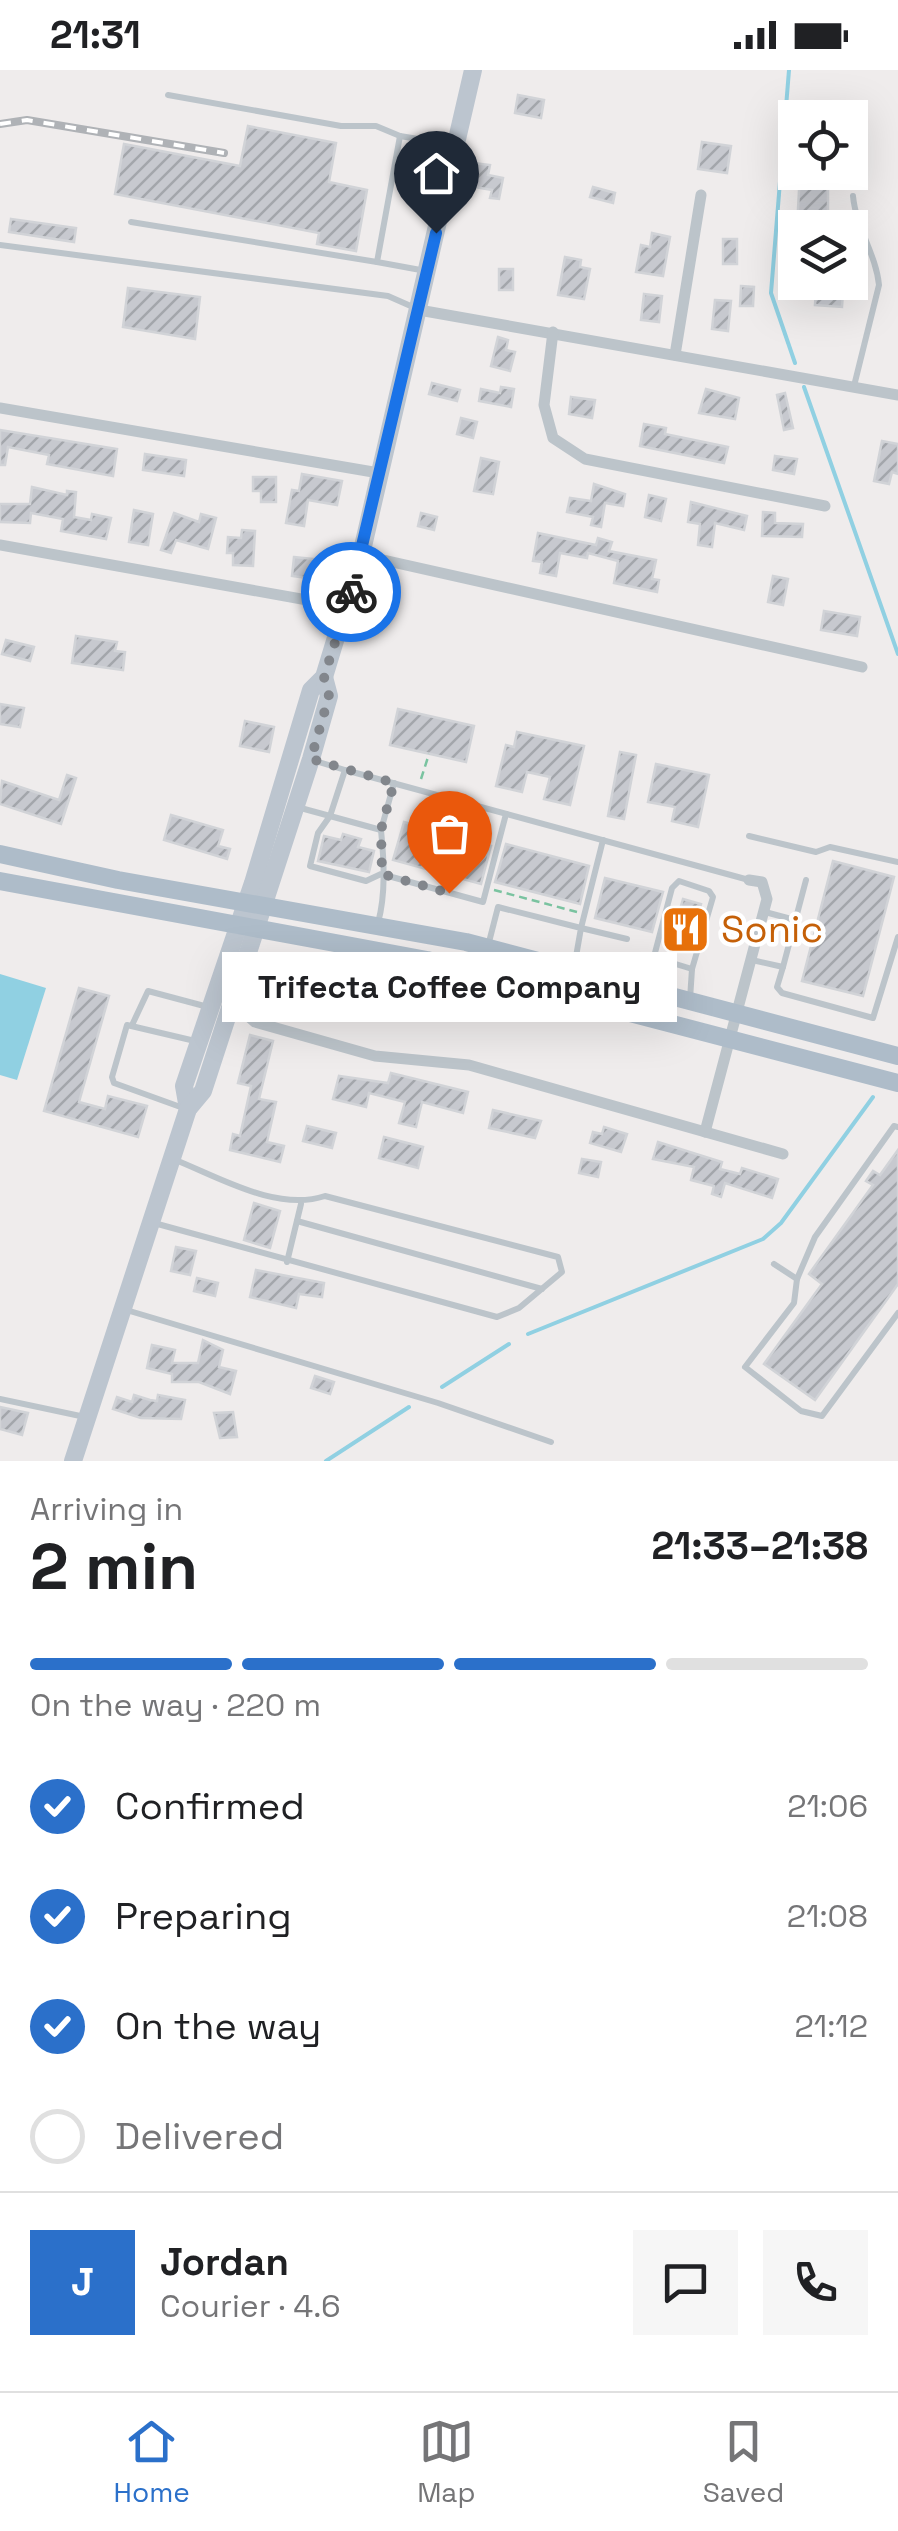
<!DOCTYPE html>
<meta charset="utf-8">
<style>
:root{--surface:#fff;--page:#f6f6f6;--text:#202124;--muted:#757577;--line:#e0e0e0;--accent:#2b70ca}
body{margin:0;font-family:"Space Grotesk",sans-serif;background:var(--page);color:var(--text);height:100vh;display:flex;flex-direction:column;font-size:38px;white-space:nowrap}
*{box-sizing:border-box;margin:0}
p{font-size:32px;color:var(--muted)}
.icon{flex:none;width:55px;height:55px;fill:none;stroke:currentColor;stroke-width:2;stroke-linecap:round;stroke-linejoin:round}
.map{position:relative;height:1391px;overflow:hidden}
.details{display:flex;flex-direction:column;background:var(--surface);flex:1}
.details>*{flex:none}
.fabs{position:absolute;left:778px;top:30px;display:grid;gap:20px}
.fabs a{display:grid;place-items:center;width:90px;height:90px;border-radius:0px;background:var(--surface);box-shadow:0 10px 40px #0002;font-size:50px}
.pin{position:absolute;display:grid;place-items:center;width:85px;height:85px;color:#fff;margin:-102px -42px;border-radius:50% 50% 50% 0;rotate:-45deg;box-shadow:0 0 10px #0007}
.pin .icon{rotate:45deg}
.courier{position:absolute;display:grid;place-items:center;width:100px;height:100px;margin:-50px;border:8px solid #1a73e8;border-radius:50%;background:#fff;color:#222;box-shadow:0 2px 12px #0007}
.bubble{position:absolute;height:70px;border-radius:0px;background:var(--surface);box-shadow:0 10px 40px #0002;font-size:32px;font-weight:700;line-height:70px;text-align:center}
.overview em{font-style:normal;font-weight:700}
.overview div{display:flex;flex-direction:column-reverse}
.overview{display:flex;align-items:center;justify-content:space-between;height:170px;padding:0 30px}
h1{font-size:65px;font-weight:700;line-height:75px}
.bar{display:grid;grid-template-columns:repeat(4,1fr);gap:15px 10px;align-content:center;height:120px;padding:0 30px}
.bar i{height:12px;border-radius:8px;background:var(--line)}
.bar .active{background:var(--accent)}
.bar p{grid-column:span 4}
.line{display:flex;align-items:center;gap:25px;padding:0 30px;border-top:2px solid var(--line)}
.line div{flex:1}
.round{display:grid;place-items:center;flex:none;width:105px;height:105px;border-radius:0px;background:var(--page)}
ol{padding:0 30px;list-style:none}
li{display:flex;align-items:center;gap:30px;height:110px}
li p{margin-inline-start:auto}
li .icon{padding:10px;border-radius:50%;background:var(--accent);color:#fff;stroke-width:4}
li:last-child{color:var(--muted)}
li i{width:55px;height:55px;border:5px solid var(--line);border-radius:50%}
.status{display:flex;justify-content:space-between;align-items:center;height:70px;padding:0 50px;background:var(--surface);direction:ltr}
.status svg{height:28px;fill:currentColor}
.menu{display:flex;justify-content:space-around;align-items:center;height:140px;border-top:2px solid var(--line);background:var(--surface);font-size:28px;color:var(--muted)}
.menu a{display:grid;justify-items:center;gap:5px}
.menu .active{color:var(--accent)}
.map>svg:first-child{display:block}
.water{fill:#90d0e2}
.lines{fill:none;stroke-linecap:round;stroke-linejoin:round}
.stream{stroke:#90d0e2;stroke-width:4}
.building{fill:url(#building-hatch);stroke:#d1d3d7;stroke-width:2.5}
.path{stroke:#7ac3a0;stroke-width:2.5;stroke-dasharray:8 5;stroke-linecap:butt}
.lane{stroke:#bcc4ca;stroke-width:6}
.street{stroke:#bcc4ca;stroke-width:11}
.secondary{stroke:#bcc5cf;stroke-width:18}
.primary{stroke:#aebcc9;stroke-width:18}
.rail-casing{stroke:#afb2b6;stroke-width:8}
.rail{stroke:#fff;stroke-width:4;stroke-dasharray:11;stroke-linecap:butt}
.done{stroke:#82868c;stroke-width:10;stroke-dasharray:0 18}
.route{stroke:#1a73e8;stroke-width:12}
.labels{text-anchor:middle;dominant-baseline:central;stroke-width:9;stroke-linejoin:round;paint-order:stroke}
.food-label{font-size:38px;fill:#c56008;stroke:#fff;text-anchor:start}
</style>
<div class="status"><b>21:31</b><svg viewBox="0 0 49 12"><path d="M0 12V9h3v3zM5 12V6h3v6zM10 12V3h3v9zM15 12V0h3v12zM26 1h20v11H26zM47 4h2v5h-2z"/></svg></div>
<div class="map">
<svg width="898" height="1391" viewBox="0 0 898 1391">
<defs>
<pattern id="building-hatch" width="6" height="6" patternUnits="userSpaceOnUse" patternTransform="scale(2.5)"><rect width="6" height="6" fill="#c7c9cf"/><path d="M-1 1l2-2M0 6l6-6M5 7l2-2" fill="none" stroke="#a3a6ab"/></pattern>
</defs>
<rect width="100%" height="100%" fill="#efecec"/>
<!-- water -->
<polygon class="water" points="0,904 46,918 17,1010 0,1005"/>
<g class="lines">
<!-- stream -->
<g class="stream">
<polyline points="789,0 771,223 795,293"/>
<polyline points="804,317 898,584"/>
<polyline points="528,1264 763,1169 781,1153 873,1027"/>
<polyline points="442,1317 509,1274"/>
<polyline points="326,1391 409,1337"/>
</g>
</g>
<!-- building -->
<g class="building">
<polygon points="518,25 544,30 541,48 515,43"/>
<polygon points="248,56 336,73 329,112 367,120 356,181 317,174 319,163 115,124 124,74 240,96"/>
<polygon points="702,72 731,76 727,103 698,99"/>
<polygon points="474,93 490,95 488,105 503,108 499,129 490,128 492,120 469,116"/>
<polygon points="800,102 815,102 815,112 828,112 828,143 837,143 837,158 797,158"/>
<polygon points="593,117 615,123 613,133 590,127"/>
<polygon points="11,149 76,158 74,172 9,162"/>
<polygon points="652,163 670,167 663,206 636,202 641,175 650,177"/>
<rect x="723" y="169" width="14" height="25"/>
<polygon points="565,187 581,190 580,197 590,199 584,229 558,225"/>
<rect x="499" y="199" width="14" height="21"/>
<polygon points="741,216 754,217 753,236 740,236"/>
<polygon points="128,218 200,227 195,269 123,257"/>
<polygon points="816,219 843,222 842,237 815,235"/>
<polygon points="644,224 662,226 659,252 641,250"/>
<polygon points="715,230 731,231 728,261 712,259"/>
<polygon points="498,267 508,270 506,280 515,282 510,301 491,296"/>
<polygon points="432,313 460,320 457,331 429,324"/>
<polygon points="501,317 514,319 511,337 479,331 481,319 500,323"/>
<polygon points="706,319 739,328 735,349 699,343"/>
<polygon points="785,323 793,358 784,360 777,325"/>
<polygon points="571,327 595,330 592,348 569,344"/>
<polygon points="461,348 477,352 473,368 457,364"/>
<polygon points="644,354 666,358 665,364 728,377 724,393 640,376"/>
<polygon points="0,360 117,379 113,406 47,394 49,385 8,377 5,395 0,395"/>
<polygon points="882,371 898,374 898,404 892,402 889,414 874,411"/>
<polygon points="145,384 186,390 184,406 143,400"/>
<polygon points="775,386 797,389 794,404 773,400"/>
<polygon points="481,388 499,392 493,424 474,421"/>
<polygon points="302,404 342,411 337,435 308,430 304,456 286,453 292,420 299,421"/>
<polygon points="253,407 276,407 276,432 261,432 261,421 253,421"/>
<polygon points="594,414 625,424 623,436 605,433 601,457 591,455 593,447 567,442 570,428 591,431"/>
<polygon points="32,417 67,425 67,421 76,422 74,447 91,450 92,444 111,448 106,469 61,461 63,449 31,443 30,453 0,452 0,434 30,434"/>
<polygon points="649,425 666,429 661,451 645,447"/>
<polygon points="691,432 747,446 744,460 715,453 712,477 698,475 700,454 688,452"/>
<polygon points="134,440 153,444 148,475 129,472"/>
<polygon points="763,442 775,443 775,453 803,454 802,467 762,466"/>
<polygon points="174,443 199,452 201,444 216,448 208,479 176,470 171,483 161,480"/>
<polygon points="421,443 437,447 434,460 418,456"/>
<polygon points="242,460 255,461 253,496 233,495 233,483 227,483 228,467 241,468"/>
<polygon points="538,463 596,475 598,468 612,472 609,481 656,490 652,509 659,510 657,522 614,513 618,491 588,483 587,488 560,483 556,506 540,503 542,492 533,491"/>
<polygon points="294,487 324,490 321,516 306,515 307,508 292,506"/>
<polygon points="773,506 788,509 783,535 768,532"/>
<polygon points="824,541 860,547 857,566 821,560"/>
<polygon points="76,566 117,572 115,581 125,582 123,600 72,593"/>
<polygon points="6,570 34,577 30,591 2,584"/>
<polygon points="0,634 24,638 20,657 0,654"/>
<polygon points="398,639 474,656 466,692 390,675"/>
<polygon points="245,651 274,657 269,682 240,676"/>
<polygon points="517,662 584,676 570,735 544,729 550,707 527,702 522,722 496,716 506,675 514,677"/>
<polygon points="620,682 636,685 624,749 608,746"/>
<polygon points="656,694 709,705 698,757 672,751 675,737 648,732"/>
<polygon points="67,705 76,708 61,754 0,734 2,711 59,730"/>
<polygon points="171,745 223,760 218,776 230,779 227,789 164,770"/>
<polygon points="404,752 491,776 481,814 393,790"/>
<polygon points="343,764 361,769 358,777 374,781 369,802 318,791 324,766 341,770"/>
<polygon points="506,774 589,796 580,834 495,812"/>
<polygon points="833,791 894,807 863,926 802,911"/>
<polygon points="605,808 663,822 652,862 595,848"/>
<polygon points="683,829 701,834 688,879 670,874"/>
<polygon points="79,918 109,926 79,1032 105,1039 108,1026 147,1036 138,1067 44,1041"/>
<polygon points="250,965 273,971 259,1029 276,1032 267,1072 284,1076 280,1092 230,1080 233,1064 240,1066 251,1016 238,1013"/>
<polygon points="391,1003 468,1022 463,1043 422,1032 416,1057 399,1053 405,1032 369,1023 366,1037 333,1029 339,1006 388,1013"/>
<polygon points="493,1040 541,1051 535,1068 489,1058"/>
<polygon points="307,1056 336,1063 332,1078 303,1071"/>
<polygon points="604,1057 627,1064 621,1082 590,1073 593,1062 602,1064"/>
<polygon points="384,1067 423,1077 418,1098 379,1088"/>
<polygon points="658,1072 722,1092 720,1099 740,1104 742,1098 778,1109 772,1128 725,1113 721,1127 712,1124 714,1116 691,1110 694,1097 653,1089"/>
<polygon points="898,1080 898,1214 815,1330 764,1294 822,1214 809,1204 873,1115 866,1111 873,1101 880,1105"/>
<polygon points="582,1089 601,1092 598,1107 579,1103"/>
<polygon points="254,1133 280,1141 270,1178 244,1170"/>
<polygon points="176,1177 196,1181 190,1205 171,1201"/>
<polygon points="256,1200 324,1213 322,1227 299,1224 296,1238 250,1227"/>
<polygon points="197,1208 218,1213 215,1226 194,1221"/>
<polygon points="203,1270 223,1280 219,1297 236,1301 230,1324 199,1312 172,1312 172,1304 147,1298 152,1275 175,1280 172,1293 198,1293"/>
<polygon points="315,1306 334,1312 330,1324 311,1318"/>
<polygon points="134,1325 150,1330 157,1331 158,1325 185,1330 181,1349 141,1348 113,1339 117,1327 132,1332"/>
<polygon points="0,1337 28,1343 22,1365 0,1359"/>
<polygon points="233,1342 237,1367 220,1368 214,1343"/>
</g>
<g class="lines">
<!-- path -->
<g class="path">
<polyline points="421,709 429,684"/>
<polyline points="494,820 577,842"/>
</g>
<!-- lane -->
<g class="lane">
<polyline points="168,25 341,56 376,56 400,66"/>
<path d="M853 126C856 158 876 184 879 215L854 316"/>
<polyline points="131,152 377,192"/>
<polyline points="0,175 388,226 413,237"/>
<polyline points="426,201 377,192 400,66 454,75"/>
<polyline points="345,700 749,810"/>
<polyline points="297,737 330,746 345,700 312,690"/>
<polyline points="381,760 394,713"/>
<polyline points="749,766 816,782 830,777 898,792"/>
<polyline points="603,770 581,858 627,869"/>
<polyline points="765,842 795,850"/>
<path d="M378 853C386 824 384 790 381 760L330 746 318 763 310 796 366 811 381 804 483 832 506 744"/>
<polyline points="488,876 498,837 581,858 574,898"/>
<polyline points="653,887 692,899"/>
<polyline points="752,890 783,897 806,810"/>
<polyline points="783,897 777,917 782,923 873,948 898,867"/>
<polyline points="646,917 672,818 679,811 709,821 713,827 692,899 690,929"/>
<polyline points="133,953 148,921 208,937"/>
<polyline points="186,1039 114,1013 112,1007 127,955 195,971"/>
<polyline points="898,1057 894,1056 815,1167 797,1209 794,1233 745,1297 801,1341 822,1346 898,1243"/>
<polyline points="297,1151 542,1219"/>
<path d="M154 1153 497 1247 519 1238 562 1202 558 1187 325 1126C276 1142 219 1107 173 1089"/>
<polyline points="287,1192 301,1134"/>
<polyline points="774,1194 797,1209"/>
<polyline points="123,1239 438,1333 551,1372"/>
<polyline points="0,1329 85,1347"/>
</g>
<!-- street -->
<g class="street">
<polyline points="419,240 898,325"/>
<polyline points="553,262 544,335 553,368 585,389 825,436"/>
<polyline points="675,285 701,125"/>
<polyline points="0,338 379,403"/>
<polyline points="0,475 346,537"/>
<polyline points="361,485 862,597"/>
<polyline points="231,931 255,952 375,986 469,995 783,1084"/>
<polyline points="705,1062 767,829 762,812 749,810"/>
</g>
<!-- secondary -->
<g class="secondary">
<polyline points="188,1039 184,1016 253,813 311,620 324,607 361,485 473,0"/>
<polyline points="73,1391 188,1039 203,1021 311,689 329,626 324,607"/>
</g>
<!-- primary -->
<g class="primary">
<polyline points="0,784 118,810 466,872 898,986"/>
<polyline points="0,811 427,890 898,1013"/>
</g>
<defs>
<polyline id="rail" points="0,54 27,50 224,83"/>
</defs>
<!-- rail casing -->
<use href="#rail" class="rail-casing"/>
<!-- rail -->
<use href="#rail" class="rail"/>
</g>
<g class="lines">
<!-- done -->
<polyline class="done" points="351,522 324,607 329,626 311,689 394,713 381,760 382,804 449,823"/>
<!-- route -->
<polyline class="route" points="351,522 436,163"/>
</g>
<!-- icons -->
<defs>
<symbol id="restaurant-square" viewBox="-11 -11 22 22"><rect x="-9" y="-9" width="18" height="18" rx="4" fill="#e8710a" stroke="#fff"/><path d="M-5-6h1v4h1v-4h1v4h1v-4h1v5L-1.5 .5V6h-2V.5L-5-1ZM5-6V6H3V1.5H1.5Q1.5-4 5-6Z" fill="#fff"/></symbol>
</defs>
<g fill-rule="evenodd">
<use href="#restaurant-square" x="658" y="832" width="55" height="55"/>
</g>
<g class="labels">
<!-- food labels -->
<g class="food-label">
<text x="721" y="859">Sonic</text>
</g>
</g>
</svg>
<div class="fabs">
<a><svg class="icon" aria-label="locate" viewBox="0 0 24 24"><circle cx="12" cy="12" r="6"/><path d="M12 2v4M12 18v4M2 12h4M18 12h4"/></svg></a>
<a><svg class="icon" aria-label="layers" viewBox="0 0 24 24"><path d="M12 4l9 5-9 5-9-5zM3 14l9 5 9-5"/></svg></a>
</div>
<div class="pin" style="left:449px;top:823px;background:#ea580c"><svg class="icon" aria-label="bag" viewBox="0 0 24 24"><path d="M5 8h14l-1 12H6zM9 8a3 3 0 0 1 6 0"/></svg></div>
<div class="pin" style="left:436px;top:163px;background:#1f2937"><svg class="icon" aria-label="home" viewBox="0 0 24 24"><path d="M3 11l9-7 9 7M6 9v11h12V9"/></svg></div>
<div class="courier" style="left:351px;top:522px"><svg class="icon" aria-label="bike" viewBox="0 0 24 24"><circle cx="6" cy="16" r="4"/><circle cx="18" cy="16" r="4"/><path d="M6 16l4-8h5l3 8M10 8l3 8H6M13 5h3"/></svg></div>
<div class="bubble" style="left:222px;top:882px;width:455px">Trifecta Coffee Company</div>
</div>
<section class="details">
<div class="overview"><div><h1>2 min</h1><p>Arriving in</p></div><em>21:33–21:38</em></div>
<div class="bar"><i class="active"></i><i class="active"></i><i class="active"></i><i></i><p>On the way · 220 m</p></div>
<ol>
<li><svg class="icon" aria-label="check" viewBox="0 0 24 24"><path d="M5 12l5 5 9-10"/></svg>Confirmed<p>21:06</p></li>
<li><svg class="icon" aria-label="check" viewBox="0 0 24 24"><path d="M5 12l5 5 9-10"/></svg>Preparing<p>21:08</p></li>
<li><svg class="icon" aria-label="check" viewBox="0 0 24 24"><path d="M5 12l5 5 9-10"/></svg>On the way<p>21:12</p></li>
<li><i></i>Delivered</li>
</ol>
<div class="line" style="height:180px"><b class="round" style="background:var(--accent);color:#fff">J</b><div><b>Jordan</b><p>Courier · 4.6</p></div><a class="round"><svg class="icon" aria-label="chat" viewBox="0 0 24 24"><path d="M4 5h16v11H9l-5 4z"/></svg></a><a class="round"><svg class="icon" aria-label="phone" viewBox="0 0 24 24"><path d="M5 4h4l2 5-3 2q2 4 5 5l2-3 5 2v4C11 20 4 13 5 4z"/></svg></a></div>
</section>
<nav class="menu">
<a class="active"><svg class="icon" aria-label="home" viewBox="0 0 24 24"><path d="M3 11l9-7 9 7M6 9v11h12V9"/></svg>Home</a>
<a><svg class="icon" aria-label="map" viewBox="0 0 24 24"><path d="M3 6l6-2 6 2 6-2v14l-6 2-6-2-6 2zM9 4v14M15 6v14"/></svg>Map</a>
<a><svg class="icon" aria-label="saved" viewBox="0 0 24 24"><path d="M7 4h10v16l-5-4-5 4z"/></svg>Saved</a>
</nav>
